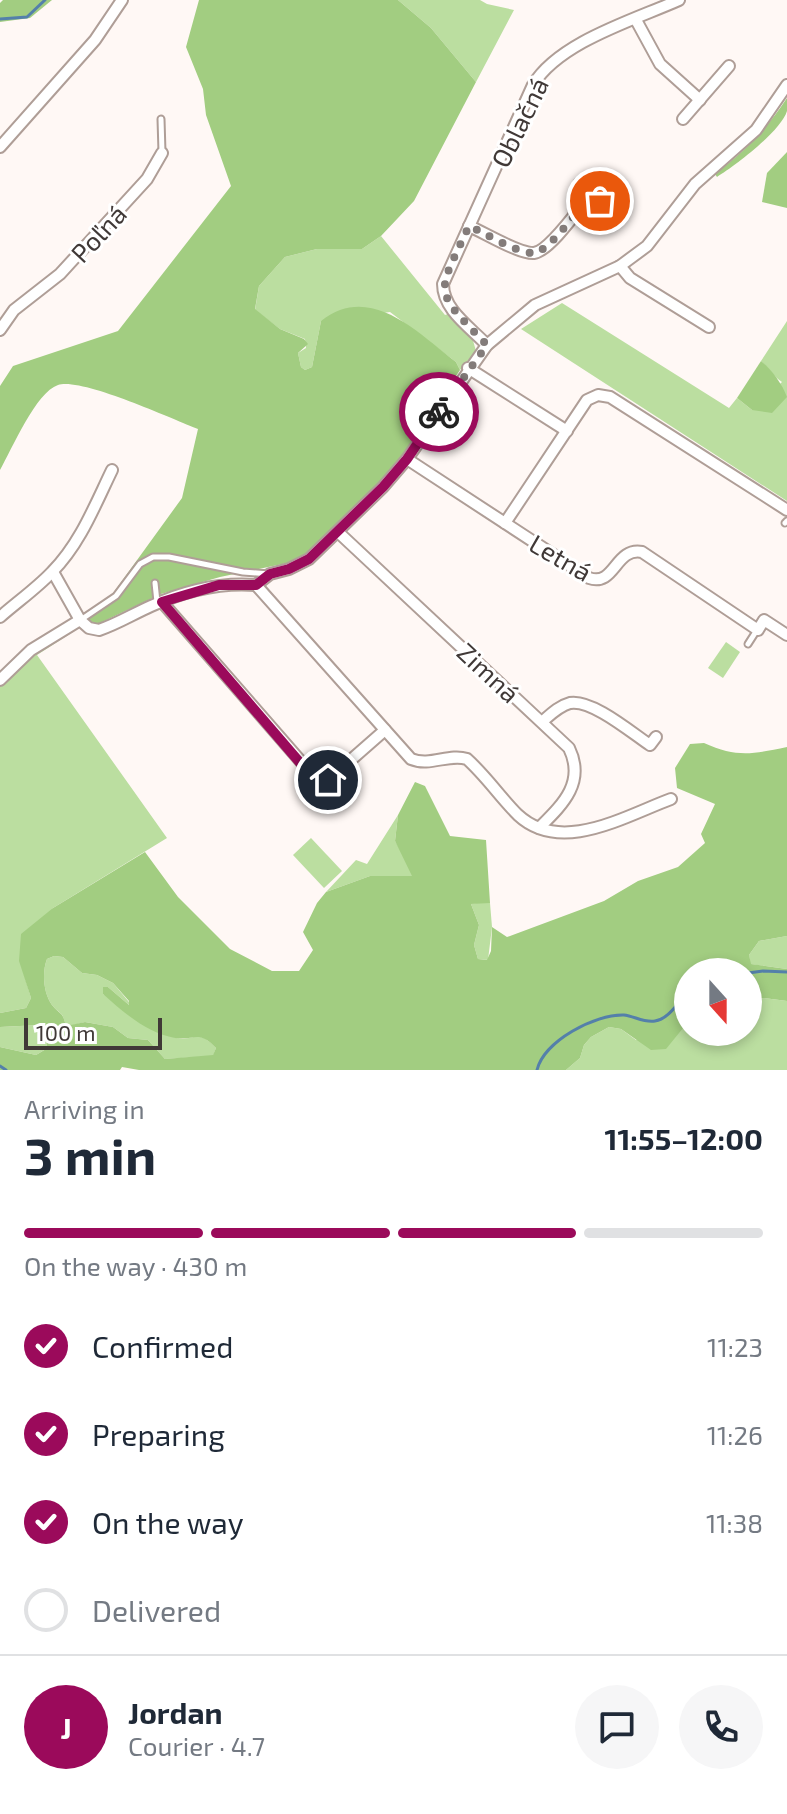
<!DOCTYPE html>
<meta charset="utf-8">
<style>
:root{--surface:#fff;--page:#f6f6f7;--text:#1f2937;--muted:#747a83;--line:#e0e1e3;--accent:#9b0a5b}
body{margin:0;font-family:"Exo 2",sans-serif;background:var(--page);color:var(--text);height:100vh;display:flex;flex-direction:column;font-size:30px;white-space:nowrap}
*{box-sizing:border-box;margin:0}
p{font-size:26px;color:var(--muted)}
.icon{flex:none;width:44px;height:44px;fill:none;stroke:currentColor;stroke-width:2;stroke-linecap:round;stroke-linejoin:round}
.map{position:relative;height:1070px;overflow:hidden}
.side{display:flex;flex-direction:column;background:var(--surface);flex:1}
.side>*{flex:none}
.needle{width:52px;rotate:159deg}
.buttons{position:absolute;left:674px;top:958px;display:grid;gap:16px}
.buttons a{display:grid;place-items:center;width:88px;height:88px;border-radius:50%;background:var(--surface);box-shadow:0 4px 12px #0003;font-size:40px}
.scale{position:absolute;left:24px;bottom:20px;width:138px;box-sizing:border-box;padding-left:8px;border:4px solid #403937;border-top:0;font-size:22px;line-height:28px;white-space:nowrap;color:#403937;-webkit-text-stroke:6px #fff;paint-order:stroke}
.pin{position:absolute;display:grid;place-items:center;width:68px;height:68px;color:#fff;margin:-34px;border:4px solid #fff;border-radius:50%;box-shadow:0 2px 8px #0007}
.courier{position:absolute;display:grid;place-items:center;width:80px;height:80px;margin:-40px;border:6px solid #9b0a5b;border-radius:50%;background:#fff;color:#222;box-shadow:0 2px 10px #0007}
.headline em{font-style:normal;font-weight:700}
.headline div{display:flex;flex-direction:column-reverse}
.headline{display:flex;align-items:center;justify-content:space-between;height:136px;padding:0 24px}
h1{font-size:52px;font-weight:700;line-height:60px}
.bar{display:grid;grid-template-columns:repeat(4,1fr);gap:12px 8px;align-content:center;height:96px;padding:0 24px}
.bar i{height:10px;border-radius:6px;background:var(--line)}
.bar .selected{background:var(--accent)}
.bar p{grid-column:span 4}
.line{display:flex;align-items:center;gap:20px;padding:0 24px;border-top:2px solid var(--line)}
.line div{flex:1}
.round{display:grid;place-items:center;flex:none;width:84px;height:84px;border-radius:42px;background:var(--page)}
ol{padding:0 24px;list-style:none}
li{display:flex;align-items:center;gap:24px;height:88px}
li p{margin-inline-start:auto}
li .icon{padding:8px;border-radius:50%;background:var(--accent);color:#fff;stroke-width:4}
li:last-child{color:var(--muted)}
li i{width:44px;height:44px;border:4px solid var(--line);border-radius:50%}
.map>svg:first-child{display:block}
.green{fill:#bbdea0}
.forest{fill:#a2cd81;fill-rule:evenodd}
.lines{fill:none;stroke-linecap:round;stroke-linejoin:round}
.stream{stroke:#5480aa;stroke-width:3}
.service-casing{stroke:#af9e97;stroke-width:9}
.minor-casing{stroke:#af9e97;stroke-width:14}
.service{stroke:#fff;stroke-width:5}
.minor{stroke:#fff;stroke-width:10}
.done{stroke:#837c7a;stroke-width:8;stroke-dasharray:0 14.4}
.route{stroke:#9b0a5b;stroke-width:10}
.labels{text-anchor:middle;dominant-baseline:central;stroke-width:6;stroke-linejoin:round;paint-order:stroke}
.street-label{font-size:26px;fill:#403937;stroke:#fff}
</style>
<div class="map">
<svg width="787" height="1070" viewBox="0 0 787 1070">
<rect width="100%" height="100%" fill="#fff8f5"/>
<!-- green -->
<g class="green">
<polygon points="398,0 480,0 487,4 514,10 476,82 431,28"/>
<polygon points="381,236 445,315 448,314 472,337 476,351 460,370 456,362 390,312 321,321 312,367 305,370 301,367 298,353 306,348 305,339 280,329 255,310 259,286 285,257 317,249 362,249"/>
<path d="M562 303 729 408 737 398 752 410 782 382C773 376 769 368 761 361L787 321V501L521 329Z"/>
<polygon points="74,630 76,630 37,655 167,838 53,908 20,961 31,998 26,1008 0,1013 0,686 36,652"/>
<polygon points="726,642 740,652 723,678 708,668"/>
<polygon points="398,815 395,841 413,872 412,876 370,876 326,892 356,860 367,864"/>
<polygon points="311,838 342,871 324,888 293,855"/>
<polygon points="483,902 490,903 492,927 488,960 478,959 474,945 479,925 471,904"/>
<polygon points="787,936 787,969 750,964 749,955 759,941"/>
<path d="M54 956 63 957 82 973 97 975 113 983 129 1002V1005L108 987 103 994C118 1003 163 1034 176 1038 195 1042 196 1027 216 1048L213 1056 165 1059 148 1040 128 1038 113 1027 85 1022 66 1027C62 1009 61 1016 52 1005 43 992 42 972 47 959Z"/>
<polygon points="764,998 787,1001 787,1070 566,1070 580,1058 584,1045 591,1037 609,1027 621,1029 636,1040 688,1022 688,1032 748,1032 748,1000"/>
<polygon points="40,1025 48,1033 46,1049 36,1055 0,1047 0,1027"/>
</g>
<!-- forest -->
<g class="forest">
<polygon points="3,0 52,0 30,18 0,22 0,3"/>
<path d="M199 0H398L431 28 476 82 414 201 381 236 362 249H317L285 257 259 286 255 309 280 329 304 339 308 344 298 353 301 367 305 370 312 367 321 321C370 282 417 332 456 362L460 370 403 455 363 501 308 554 287 563 220 577 161 594 98 624 88 622 91 612 111 596 182 498 198 429C172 419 81 377 58 385 36 392 12 449 0 470V386L13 366 118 331 231 186 206 115 203 89 186 47Z"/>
<path d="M787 98C787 102 787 106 787 111 781 131 735 166 717 177L715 174C746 150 765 131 787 98Z"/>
<polygon points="787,152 787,208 762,202 767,173"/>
<path d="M761 361C772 370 782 384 787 397L772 413 752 410 737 398Z"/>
<path d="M704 743C737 758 753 754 787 747V936L759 941 749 955 751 964 787 969V1001L764 998 748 1000V972H688V1022L666 1049 651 1050 621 1029 609 1027 591 1037 584 1045 580 1058 566 1070H139L122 1067 120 1070H0V1047L36 1055 46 1049 48 1033 40 1025 0 1027V1013L26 1008 31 998 19 961 21 934 53 908 145 852 178 897 230 949 272 971H299L313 950 303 932 317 903 326 892 370 876H412L395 841 398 815 415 782 425 786 450 836 486 840 490 903 471 904 479 925 474 945 478 959 487 960 491 951 492 927 507 937 604 901 638 881 678 867 705 843 701 834 715 804 677 788 675 768 690 744ZM54 956 63 957 82 973 97 975 113 983 129 1001V1005L108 987H103V994C123 1012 147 1033 175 1038 195 1041 198 1029 216 1048L213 1055 165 1059 148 1040 128 1038 113 1027 85 1022 66 1026C62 1010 61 1016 52 1005 43 992 42 972 47 959Z"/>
</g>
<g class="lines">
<!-- stream -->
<g class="stream">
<polyline points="0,19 27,17 45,0"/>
<polyline points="748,973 763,971 787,972"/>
<polyline points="0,1066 6,1070"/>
<path d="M537 1070C544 1041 595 1014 624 1015 634 1016 644 1023 655 1021 669 1019 678 1002 688 993"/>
</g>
<defs>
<g id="service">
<polyline points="161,119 162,152"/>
<polyline points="785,523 787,521"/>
<polyline points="155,583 157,602"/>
<polyline points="82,619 116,596 140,564 153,557 169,557 243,572 269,574"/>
<polyline points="748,644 757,630"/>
</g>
<g id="minor">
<polyline points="636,20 660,64 700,100"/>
<polyline points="683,119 729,66"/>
<polyline points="0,147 95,40 122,0"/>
<polyline points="579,184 600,201"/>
<path d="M469 226C485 233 519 254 534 253 550 251 580 207 591 194"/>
<polyline points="620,266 630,278 709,327"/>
<polyline points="0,330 14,310 60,274 147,179 162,153"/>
<path d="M487 345C470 327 443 310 443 284L533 85C559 42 634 20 679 0"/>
<polyline points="468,368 567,431"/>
<path d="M407 459 589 578C615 587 615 547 642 552L758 630 764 620 787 635"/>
<polyline points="505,523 587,400 598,395 610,397 787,510"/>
<path d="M338 532 569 748C586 783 562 805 539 828"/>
<polyline points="53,572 80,620"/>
<path d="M256 585 411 759C430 767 449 753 467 759 486 776 500 797 518 815 561 855 625 816 671 799"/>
<polyline points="162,602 317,780 328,780 385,730"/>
<path d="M0 617C17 602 37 588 52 572 80 544 95 505 112 470"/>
<path d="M0 680 31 650 80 620 89 628 99 630C117 624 133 614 151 606 184 591 220 582 256 585L270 574 289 569 309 559 383 487 407 459 487 345 535 305 620 266 647 246 695 184 756 130 787 85"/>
<path d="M543 721C551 714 559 706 570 703 592 699 632 733 650 745L656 737"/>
</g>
</defs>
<!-- service casing -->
<use href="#service" class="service-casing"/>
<!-- minor casing -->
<use href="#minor" class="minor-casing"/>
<!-- service -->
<use href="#service" class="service"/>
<!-- minor -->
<use href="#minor" class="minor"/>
</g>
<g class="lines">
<!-- done -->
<path class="done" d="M439 412 487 345C432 288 436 297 469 226 485 233 518 254 534 253 550 251 580 207 591 194L600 201"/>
<!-- route -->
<polyline class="route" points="328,780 319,781 314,779 162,602 219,585 256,585 270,574 289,569 309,559 383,487 407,459 439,412"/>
</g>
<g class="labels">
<!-- street labels -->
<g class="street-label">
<text transform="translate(519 122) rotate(-64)">Oblačná</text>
<text transform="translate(98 233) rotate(-47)">Poľná</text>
<text transform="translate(561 557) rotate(30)">Letná</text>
<text transform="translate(489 672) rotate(43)">Zimná</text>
</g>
</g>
</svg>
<div class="buttons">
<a><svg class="needle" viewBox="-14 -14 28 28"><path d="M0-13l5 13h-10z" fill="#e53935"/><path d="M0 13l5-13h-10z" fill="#747a83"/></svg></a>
</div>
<div class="scale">100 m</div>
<div class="pin" style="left:600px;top:201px;background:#ea580c"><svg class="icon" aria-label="bag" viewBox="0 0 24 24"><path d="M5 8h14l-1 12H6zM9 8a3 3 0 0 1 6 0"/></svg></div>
<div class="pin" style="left:328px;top:780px;background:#1f2937"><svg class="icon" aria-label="home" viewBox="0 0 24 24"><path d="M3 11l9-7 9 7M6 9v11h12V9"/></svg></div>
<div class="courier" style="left:439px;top:412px"><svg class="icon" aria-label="bike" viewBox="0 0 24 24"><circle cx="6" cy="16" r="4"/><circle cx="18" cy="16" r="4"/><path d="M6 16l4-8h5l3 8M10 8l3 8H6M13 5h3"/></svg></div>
</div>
<section class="side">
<div class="headline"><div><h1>3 min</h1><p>Arriving in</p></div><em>11:55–12:00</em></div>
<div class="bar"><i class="selected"></i><i class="selected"></i><i class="selected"></i><i></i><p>On the way · 430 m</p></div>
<ol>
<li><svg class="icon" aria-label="check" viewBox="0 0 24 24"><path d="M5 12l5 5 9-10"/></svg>Confirmed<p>11:23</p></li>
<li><svg class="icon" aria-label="check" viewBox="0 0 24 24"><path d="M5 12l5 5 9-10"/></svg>Preparing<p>11:26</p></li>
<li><svg class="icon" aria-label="check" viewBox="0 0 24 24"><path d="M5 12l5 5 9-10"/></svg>On the way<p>11:38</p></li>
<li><i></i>Delivered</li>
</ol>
<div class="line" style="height:144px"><b class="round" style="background:var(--accent);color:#fff">J</b><div><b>Jordan</b><p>Courier · 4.7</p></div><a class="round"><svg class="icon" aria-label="chat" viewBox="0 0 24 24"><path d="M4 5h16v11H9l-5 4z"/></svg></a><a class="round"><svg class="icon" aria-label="phone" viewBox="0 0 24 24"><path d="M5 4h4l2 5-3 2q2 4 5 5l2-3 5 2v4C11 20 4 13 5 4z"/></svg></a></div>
</section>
